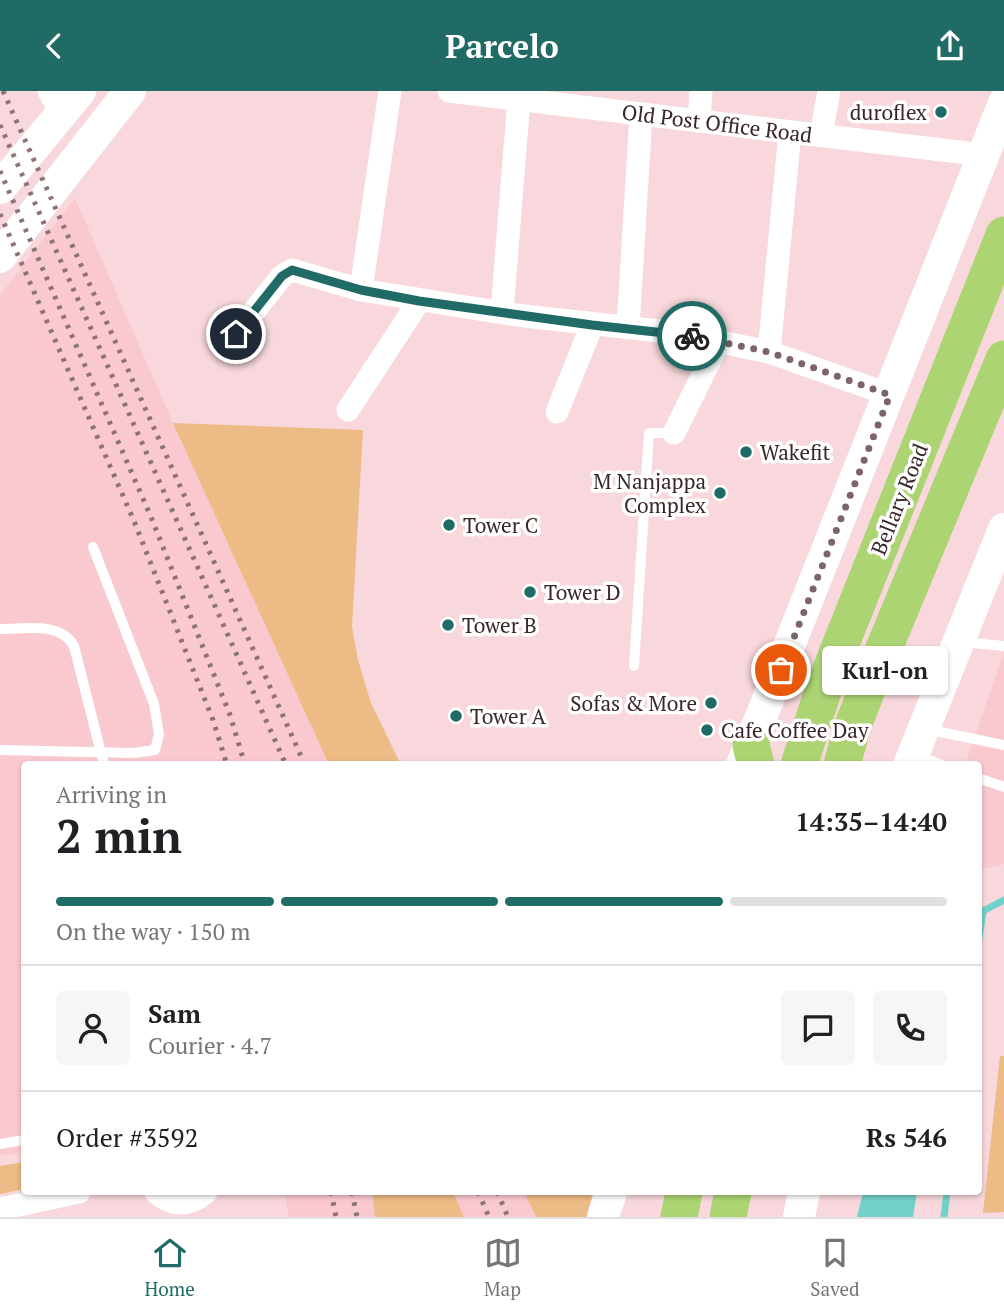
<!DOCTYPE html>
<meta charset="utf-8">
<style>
:root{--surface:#fff;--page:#f6f6f6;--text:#202124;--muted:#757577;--line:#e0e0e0;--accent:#206b66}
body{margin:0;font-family:"PT Serif",serif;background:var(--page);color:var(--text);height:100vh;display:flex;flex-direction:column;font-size:26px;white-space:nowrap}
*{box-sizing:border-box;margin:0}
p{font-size:23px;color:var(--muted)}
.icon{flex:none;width:38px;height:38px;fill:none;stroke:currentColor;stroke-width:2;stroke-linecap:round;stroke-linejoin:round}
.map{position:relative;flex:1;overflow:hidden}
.drawer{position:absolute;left:21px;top:670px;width:961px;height:434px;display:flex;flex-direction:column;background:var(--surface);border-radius:7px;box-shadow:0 2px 5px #0004}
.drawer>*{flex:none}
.pin{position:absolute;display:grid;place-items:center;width:60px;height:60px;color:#fff;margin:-30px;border:4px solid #fff;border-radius:50%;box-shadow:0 2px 7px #0007}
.courier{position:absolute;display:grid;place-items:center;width:70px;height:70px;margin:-35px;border:5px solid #206b66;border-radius:50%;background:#fff;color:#222;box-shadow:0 2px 9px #0007}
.bubble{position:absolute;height:49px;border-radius:7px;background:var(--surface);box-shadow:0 2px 5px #0004;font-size:23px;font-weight:600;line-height:49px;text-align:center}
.summary em{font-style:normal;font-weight:600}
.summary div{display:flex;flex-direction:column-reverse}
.summary{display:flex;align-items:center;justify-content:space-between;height:119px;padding:0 35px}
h1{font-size:46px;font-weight:600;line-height:52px}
.bar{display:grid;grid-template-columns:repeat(4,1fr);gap:10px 7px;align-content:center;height:84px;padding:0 35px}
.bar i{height:9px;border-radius:5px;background:var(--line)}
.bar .on{background:var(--accent)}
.bar p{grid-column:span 4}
.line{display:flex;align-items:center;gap:18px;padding:0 35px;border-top:2px solid var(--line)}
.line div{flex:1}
.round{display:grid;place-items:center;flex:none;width:74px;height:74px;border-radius:7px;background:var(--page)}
header{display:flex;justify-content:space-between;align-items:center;height:91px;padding:0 35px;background:var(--accent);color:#fff;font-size:32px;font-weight:600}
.menu{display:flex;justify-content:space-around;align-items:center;height:98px;border-top:2px solid var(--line);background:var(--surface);font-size:19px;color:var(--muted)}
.menu a{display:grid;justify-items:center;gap:4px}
.menu .on{color:var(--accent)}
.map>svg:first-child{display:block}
.built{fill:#fac9d0}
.green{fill:#edbb85}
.water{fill:#72d2ca}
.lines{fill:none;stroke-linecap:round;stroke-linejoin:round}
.stream{stroke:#72d2ca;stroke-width:7}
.service{stroke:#fff;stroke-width:10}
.minor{stroke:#fff;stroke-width:23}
.secondary{stroke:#fff;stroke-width:32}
.trunk{stroke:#acd472;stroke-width:37}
.rail{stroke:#8d7377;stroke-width:5;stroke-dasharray:3.5 7;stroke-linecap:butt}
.done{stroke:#7c6468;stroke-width:7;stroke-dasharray:0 12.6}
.route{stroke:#206b66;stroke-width:9}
.poi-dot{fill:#206b66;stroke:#fff;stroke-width:2.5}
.labels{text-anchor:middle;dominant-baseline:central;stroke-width:7;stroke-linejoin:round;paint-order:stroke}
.poi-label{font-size:21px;fill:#3a2629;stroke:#fff;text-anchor:start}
.street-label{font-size:21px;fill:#3a2629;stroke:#fff}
</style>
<header><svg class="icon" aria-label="back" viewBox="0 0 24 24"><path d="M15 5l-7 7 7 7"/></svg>Parcelo<svg class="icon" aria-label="share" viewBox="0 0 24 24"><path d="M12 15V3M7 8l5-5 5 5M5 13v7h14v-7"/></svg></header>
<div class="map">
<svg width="1004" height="1126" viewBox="0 0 1004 1126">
<rect width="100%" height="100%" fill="#f8d8dc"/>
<!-- built -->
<g class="built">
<polygon points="75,107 173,332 329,674 24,674 24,1061 0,1065 0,204"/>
<polygon points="1004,561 1004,773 978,779 978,674 965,674"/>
<polygon points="284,1101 372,1101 375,1126 289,1126"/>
<polygon points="453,1101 524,1101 536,1126 464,1126"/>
</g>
<!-- green -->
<g class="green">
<polygon points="173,332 363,339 352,536 358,569 371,612 401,674 329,674"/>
<polygon points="1000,965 1004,965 1004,1121 983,1122"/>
<polygon points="24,1071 24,1098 0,1103 0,1075"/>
<polygon points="372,1101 453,1101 464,1126 375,1126"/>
<polygon points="524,1101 593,1101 587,1126 536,1126"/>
</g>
<!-- water -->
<polygon class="water" points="863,1101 917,1101 913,1126 857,1126"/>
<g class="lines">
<!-- stream -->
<g class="stream">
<polyline points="978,854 983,820 1004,809"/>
<polyline points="944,1126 947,1101"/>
</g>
<!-- service -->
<g class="service">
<path d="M0 538C24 538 60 530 74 555L104 674"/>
<polyline points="962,551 1004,555"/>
<polyline points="634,575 649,342 674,342"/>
<polyline points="926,638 1004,654"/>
<polyline points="0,659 133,662 155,659 159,643 154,613 93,456"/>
<polyline points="915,664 942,674"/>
<polyline points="978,687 1004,696"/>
<polyline points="0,1053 24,1049"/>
</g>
<!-- minor -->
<g class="minor">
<polyline points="49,0 62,23"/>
<polyline points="390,0 361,199 516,224 677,242 769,261 890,304"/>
<polyline points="449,0 984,64"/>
<polyline points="699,30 701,0"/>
<polyline points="821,44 829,0"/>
<polyline points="502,220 519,8"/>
<polyline points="628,237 641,23"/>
<polyline points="236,243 282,185 292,179 361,199"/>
<polyline points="769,261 790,41"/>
<polyline points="348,319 419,210"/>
<polyline points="557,321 592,234"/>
<polyline points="674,342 719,251"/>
<path d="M156 1101C172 1116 190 1115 206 1101"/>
<polyline points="0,1118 79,1101"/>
</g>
<!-- secondary -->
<g class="secondary">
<polyline points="0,97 80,0"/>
<polyline points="0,166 130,0"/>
<polyline points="742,674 1004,12"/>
<polyline points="909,674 1004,438"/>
<polyline points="603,1126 611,1101"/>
<polyline points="799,1126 804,1101"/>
</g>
<!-- trunk -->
<g class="trunk">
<polyline points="751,654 756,674"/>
<polyline points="799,674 827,588 1004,144"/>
<polyline points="842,674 852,637 868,596 1004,268"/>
<polyline points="679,1126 684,1101"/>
<polyline points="728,1126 733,1101"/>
</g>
<!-- rail -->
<g class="rail">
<polyline points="3,0 305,674"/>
<polyline points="0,34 286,674"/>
<polyline points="0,80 151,426 230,624 245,674"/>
<polyline points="0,123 134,430 213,629 227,674"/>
<polyline points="331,1101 336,1126"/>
<polyline points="352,1101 357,1126"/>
<polyline points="478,1101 489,1126"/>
<polyline points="497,1101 508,1126"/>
</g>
</g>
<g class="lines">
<!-- done -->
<polyline class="done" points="692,245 769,261 890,304 781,579"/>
<!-- route -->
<polyline class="route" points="236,243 282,185 292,179 361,199 419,210 592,234 692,245"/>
</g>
<!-- markers -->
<g class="poi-dot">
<circle cx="941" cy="21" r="7"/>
<circle cx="746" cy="361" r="7"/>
<circle cx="720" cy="402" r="7"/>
<circle cx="449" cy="434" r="7"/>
<circle cx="530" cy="501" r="7"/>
<circle cx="448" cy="534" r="7"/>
<circle cx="711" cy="612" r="7"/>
<circle cx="456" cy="625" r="7"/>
<circle cx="707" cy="639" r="7"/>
</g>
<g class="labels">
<!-- poi labels -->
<g class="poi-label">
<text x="927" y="21" text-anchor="end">duroflex</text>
<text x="760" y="361">Wakefit</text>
<text x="706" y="390" text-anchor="end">M Nanjappa<tspan x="706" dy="24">Complex</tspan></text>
<text x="463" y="434">Tower C</text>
<text x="544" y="501">Tower D</text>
<text x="462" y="534">Tower B</text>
<text x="697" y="612" text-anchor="end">Sofas &amp; More</text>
<text x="470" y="625">Tower A</text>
<text x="721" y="639">Cafe Coffee Day</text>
</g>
<!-- street labels -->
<g class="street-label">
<text transform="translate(717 32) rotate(7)">Old Post Office Road</text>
<text transform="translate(899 408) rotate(-68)">Bellary Road</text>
</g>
</g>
</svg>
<div class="pin" style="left:781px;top:579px;background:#ea580c"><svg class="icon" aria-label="bag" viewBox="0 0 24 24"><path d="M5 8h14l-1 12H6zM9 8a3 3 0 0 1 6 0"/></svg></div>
<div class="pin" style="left:236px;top:243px;background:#1f2937"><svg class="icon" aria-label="home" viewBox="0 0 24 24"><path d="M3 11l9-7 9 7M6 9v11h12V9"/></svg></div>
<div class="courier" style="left:692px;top:245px"><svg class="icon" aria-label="bike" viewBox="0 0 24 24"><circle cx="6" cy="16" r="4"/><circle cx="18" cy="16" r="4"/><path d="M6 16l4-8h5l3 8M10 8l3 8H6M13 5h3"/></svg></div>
<div class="bubble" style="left:822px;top:555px;width:126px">Kurl-on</div>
<section class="drawer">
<div class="summary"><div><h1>2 min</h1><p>Arriving in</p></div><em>14:35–14:40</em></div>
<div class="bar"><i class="on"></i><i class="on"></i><i class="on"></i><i></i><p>On the way · 150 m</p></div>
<div class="line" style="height:126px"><a class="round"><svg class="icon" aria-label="person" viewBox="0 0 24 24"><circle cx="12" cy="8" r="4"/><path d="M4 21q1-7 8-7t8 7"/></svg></a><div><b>Sam</b><p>Courier · 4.7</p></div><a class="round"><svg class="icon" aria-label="chat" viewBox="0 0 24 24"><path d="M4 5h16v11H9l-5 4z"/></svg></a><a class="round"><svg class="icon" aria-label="phone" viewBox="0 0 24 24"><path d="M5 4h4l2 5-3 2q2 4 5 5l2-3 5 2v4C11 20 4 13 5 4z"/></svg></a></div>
<div class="line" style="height:91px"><div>Order #3592</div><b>Rs 546</b></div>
</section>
</div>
<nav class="menu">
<a class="on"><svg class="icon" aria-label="home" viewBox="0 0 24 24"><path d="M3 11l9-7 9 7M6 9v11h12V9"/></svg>Home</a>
<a><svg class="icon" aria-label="map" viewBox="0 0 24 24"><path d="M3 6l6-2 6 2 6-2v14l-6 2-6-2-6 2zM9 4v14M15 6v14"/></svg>Map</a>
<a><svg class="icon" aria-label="saved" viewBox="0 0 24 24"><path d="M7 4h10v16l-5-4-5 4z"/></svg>Saved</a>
</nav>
